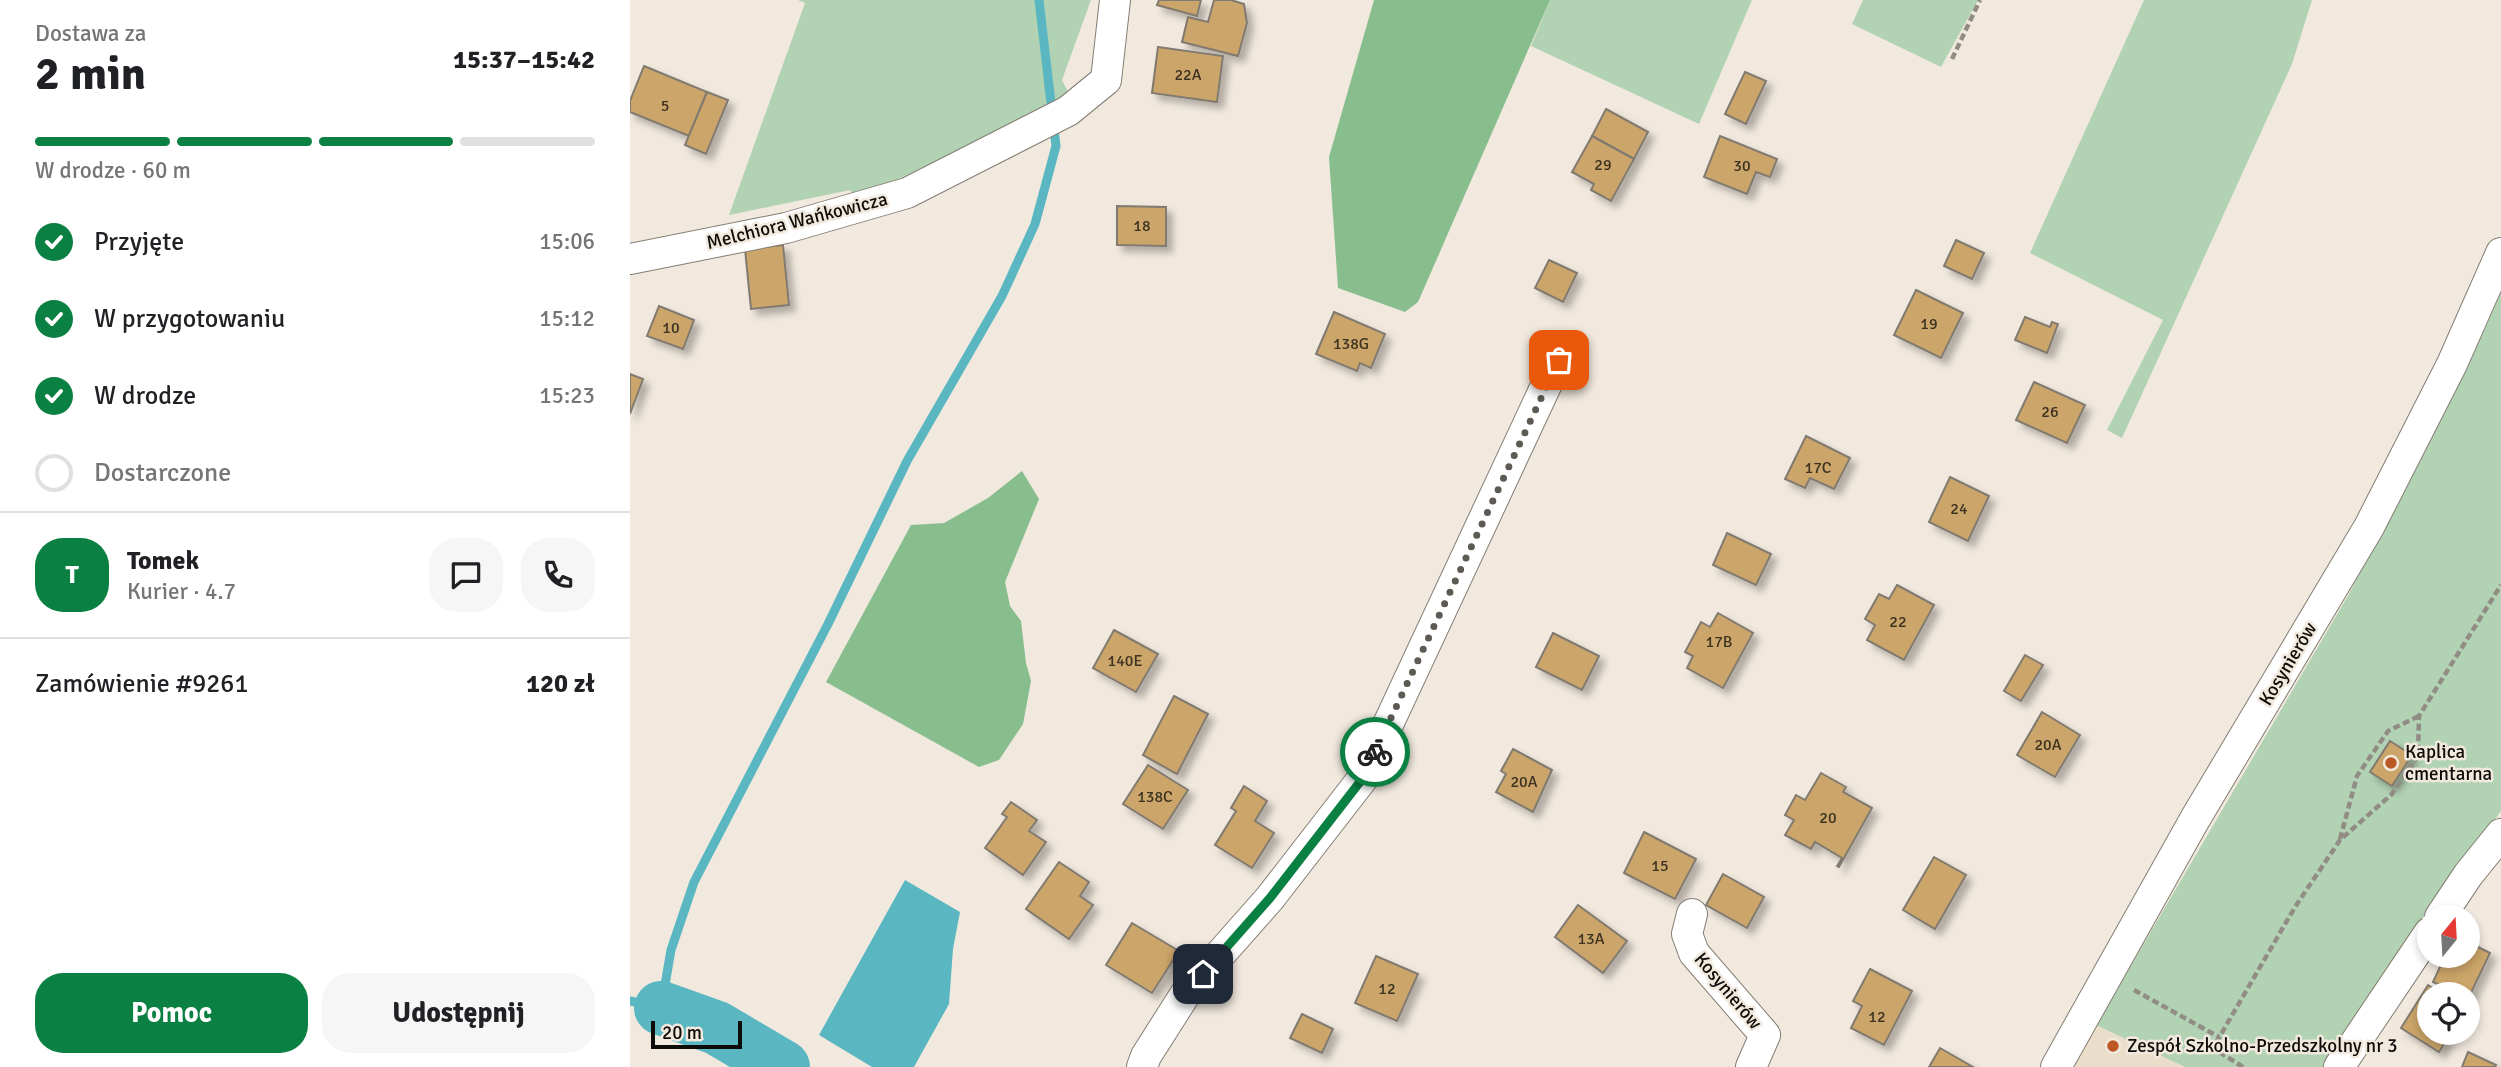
<!DOCTYPE html>
<html lang="pl">
<meta charset="utf-8">
<style>
:root{--surface:#fff;--page:#f6f6f6;--text:#202124;--muted:#757577;--line:#e0e0e0;--accent:#0b8043}
body{margin:0;font-family:Signika,sans-serif;background:var(--page);color:var(--text);height:100vh;display:flex;flex-direction:column;font-size:26px;white-space:nowrap}
*{box-sizing:border-box;margin:0}
p{font-size:23px;color:var(--muted)}
.icon{flex:none;width:38px;height:38px;fill:none;stroke:currentColor;stroke-width:2;stroke-linecap:round;stroke-linejoin:round}
.map{position:relative;flex:1;overflow:hidden}
.panel{display:flex;flex-direction:column;background:var(--surface);width:630px}
.panel>*{flex:none}
.needle{width:46px;rotate:18deg}
.controls{position:absolute;left:1787px;top:905px;display:grid;gap:14px}
.controls a{display:grid;place-items:center;width:63px;height:63px;border-radius:50%;background:var(--surface);box-shadow:0 4px 10px #0003;font-size:35px}
.scale{position:absolute;left:21px;bottom:18px;width:91px;box-sizing:border-box;padding-left:7px;border:4px solid #0e0c08;border-top:0;font-size:19px;line-height:24px;white-space:nowrap;color:#0e0c08;-webkit-text-stroke:5px #f1e9de;paint-order:stroke}
.pin{position:absolute;display:grid;place-items:center;width:60px;height:60px;color:#fff;margin:-30px;border-radius:14px;box-shadow:0 4px 10px #0006}
.courier{position:absolute;display:grid;place-items:center;width:70px;height:70px;margin:-35px;border:5px solid #0b8043;border-radius:50%;background:#fff;color:#222;box-shadow:0 2px 9px #0007}
.headline em{font-style:normal;font-weight:700}
.headline div{display:flex;flex-direction:column-reverse}
.headline{display:flex;align-items:center;justify-content:space-between;height:119px;padding:0 35px}
h1{font-size:46px;font-weight:700;line-height:52px}
.bar{display:grid;grid-template-columns:repeat(4,1fr);gap:10px 7px;align-content:center;height:84px;padding:0 35px}
.bar i{height:9px;border-radius:5px;background:var(--line)}
.bar .on{background:var(--accent)}
.bar p{grid-column:span 4}
.line{display:flex;align-items:center;gap:18px;padding:0 35px;border-top:2px solid var(--line)}
.line div{flex:1}
.round{display:grid;place-items:center;flex:none;width:74px;height:74px;border-radius:28px;background:var(--page)}
ol{padding:0 35px;list-style:none}
li{display:flex;align-items:center;gap:21px;height:77px}
li p{margin-inline-start:auto}
li .icon{padding:7px;border-radius:50%;background:var(--accent);color:#fff;stroke-width:4}
li:last-child{color:var(--muted)}
li i{width:38px;height:38px;border:4px solid var(--line);border-radius:50%}
.button{display:flex;gap:14px;margin-top:auto;padding:14px 35px}
.button a{flex:1;height:80px;border-radius:28px;background:var(--accent);color:#fff;font-size:28px;font-weight:700;line-height:80px;text-align:center}
.button a+a{background:var(--page);color:var(--text)}
main{display:flex;flex:1;min-height:0}
.map>svg:first-child{display:block}
.built{fill:#eadecb}
.green{fill:#b2d2b4}
.forest{fill:#88be8d}
.water{fill:#5ab7c1}
.lines{fill:none;stroke-linecap:round;stroke-linejoin:round}
.stream{stroke:#5ab7c1;stroke-width:9}
.river{stroke:#5ab7c1;stroke-width:54}
.building{fill:#cba569;stroke:#817a70;stroke-width:2;filter:url(#shadow)}
.street-casing{stroke:#847d73;stroke-width:32}
.path{stroke:#928d84;stroke-width:4.5;stroke-dasharray:7 3.5;stroke-linecap:butt}
.street{stroke:#fff;stroke-width:30}
.done{stroke:#5d5953;stroke-width:7;stroke-dasharray:0 12.6}
.route{stroke:#0b8043;stroke-width:9}
.poi-dot{fill:#bc5824;stroke:#f1e9de;stroke-width:2.5}
.labels{text-anchor:middle;dominant-baseline:central;stroke-width:5;stroke-linejoin:round;paint-order:stroke}
.number-label{font-size:16px;fill:#3d3220}
.street-label{font-size:19px;fill:#0e0c08;stroke:#f1e9de}
.poi-label{font-size:19px;fill:#0e0c08;stroke:#f1e9de;text-anchor:start}
</style>
<main>
<section class="panel">
<div class="headline"><div><h1>2 min</h1><p>Dostawa za</p></div><em>15:37–15:42</em></div>
<div class="bar"><i class="on"></i><i class="on"></i><i class="on"></i><i></i><p>W drodze · 60 m</p></div>
<ol>
<li><svg class="icon" aria-label="check" viewBox="0 0 24 24"><path d="M5 12l5 5 9-10"/></svg>Przyjęte<p>15:06</p></li>
<li><svg class="icon" aria-label="check" viewBox="0 0 24 24"><path d="M5 12l5 5 9-10"/></svg>W przygotowaniu<p>15:12</p></li>
<li><svg class="icon" aria-label="check" viewBox="0 0 24 24"><path d="M5 12l5 5 9-10"/></svg>W drodze<p>15:23</p></li>
<li><i></i>Dostarczone</li>
</ol>
<div class="line" style="height:126px"><b class="round" style="background:var(--accent);color:#fff">T</b><div><b>Tomek</b><p>Kurier · 4.7</p></div><a class="round"><svg class="icon" aria-label="chat" viewBox="0 0 24 24"><path d="M4 5h16v11H9l-5 4z"/></svg></a><a class="round"><svg class="icon" aria-label="phone" viewBox="0 0 24 24"><path d="M5 4h4l2 5-3 2q2 4 5 5l2-3 5 2v4C11 20 4 13 5 4z"/></svg></a></div>
<div class="line" style="height:91px"><div>Zamówienie #9261</div><b>120 zł</b></div>
<div class="button"><a>Pomoc</a><a>Udostępnij</a></div>
</section>
<div class="map">
<svg width="1871" height="1067" viewBox="0 0 1871 1067">
<defs>
<filter id="shadow"><feDropShadow dx="6" dy="6" stdDeviation="3.5" flood-color="#0004"/></filter>
</defs>
<rect width="100%" height="100%" fill="#f1e9de"/>
<!-- built -->
<polygon class="built" points="1466,1025 1555,1067 1444,1067"/>
<!-- green -->
<g class="green">
<polygon points="168,0 461,0 432,80 440,96 225,200 220,190 99,215 175,3"/>
<polygon points="920,0 1122,0 1069,124 901,46"/>
<polygon points="1233,0 1348,0 1311,67 1222,24"/>
<polygon points="1514,0 1682,0 1662,64 1492,438 1477,430 1533,320 1400,253"/>
<polygon points="1871,288 1871,811 1693,1067 1555,1067 1466,1025 1719,594"/>
</g>
<!-- forest -->
<g class="forest">
<polygon points="744,0 920,0 788,302 775,312 708,288 699,157"/>
<polygon points="392,471 409,499 375,582 380,606 391,621 396,663 401,681 393,724 369,760 349,767 196,682 281,525 314,523 358,498"/>
</g>
<!-- water -->
<polygon class="water" points="275,880 330,912 323,949 319,1004 284,1067 242,1067 189,1035"/>
<g class="lines">
<!-- stream -->
<polyline class="stream" points="0,1001 31,1008 41,950 64,882 198,624 277,461 372,296 405,224 426,146 409,0"/>
<!-- river -->
<polyline class="river" points="31,1008 87,1028 153,1067"/>
</g>
<!-- building -->
<g class="building">
<polygon points="529,0 571,0 567,16 527,5"/>
<polygon points="584,0 601,0 614,4 617,23 608,56 552,42 558,17 578,22"/>
<polygon points="528,47 593,56 587,102 522,93"/>
<polygon points="14,66 77,92 59,136 0,112 0,101"/>
<polygon points="1115,72 1136,81 1116,124 1095,114"/>
<polygon points="77,92 98,100 76,154 55,145"/>
<polygon points="976,109 1018,132 1004,159 962,136"/>
<polygon points="962,136 1004,159 981,201 961,190 964,184 942,172"/>
<polygon points="1090,136 1147,159 1140,177 1126,172 1117,194 1074,177"/>
<polygon points="487,206 536,207 536,246 487,245"/>
<polygon points="1326,240 1354,253 1342,279 1314,266"/>
<polygon points="153,245 159,305 121,309 115,249"/>
<polygon points="919,260 947,273 933,302 905,288"/>
<polygon points="1286,290 1333,313 1311,358 1264,335"/>
<polygon points="29,306 64,320 53,349 17,336"/>
<polygon points="704,312 755,334 741,368 730,363 727,371 686,354"/>
<polygon points="1395,317 1420,327 1422,322 1428,324 1417,353 1385,340"/>
<polygon points="0,374 13,379 0,414"/>
<polygon points="1404,382 1455,405 1437,443 1386,420"/>
<polygon points="1176,436 1220,458 1204,489 1180,478 1175,488 1155,479"/>
<polygon points="1320,477 1359,496 1338,541 1299,522"/>
<polygon points="1097,533 1141,554 1126,585 1083,565"/>
<polygon points="1267,585 1304,605 1274,660 1237,640 1245,625 1235,619 1249,594 1259,599"/>
<polygon points="1088,613 1123,633 1093,688 1057,668 1063,656 1055,652 1071,622 1080,627"/>
<polygon points="484,630 528,654 506,692 463,668"/>
<polygon points="923,633 969,656 952,690 906,667"/>
<polygon points="1395,655 1413,665 1391,701 1374,691"/>
<polygon points="544,696 578,714 547,774 513,755"/>
<polygon points="1412,712 1450,735 1425,777 1387,755"/>
<polygon points="1760,741 1782,755 1762,786 1740,772"/>
<polygon points="883,749 922,770 903,812 866,792 876,774 871,771"/>
<polygon points="518,765 558,790 533,829 493,804"/>
<polygon points="1191,773 1216,787 1213,792 1242,808 1209,867 1207,866 1212,858 1185,842 1181,849 1155,835 1164,820 1155,815 1166,795 1175,800"/>
<polygon points="614,786 637,801 625,821 644,833 622,868 585,845 606,811 601,808"/>
<polygon points="381,802 407,820 399,831 416,842 393,875 355,848 377,817 372,814"/>
<polygon points="1014,832 1066,859 1045,899 994,873"/>
<polygon points="1304,857 1336,875 1305,929 1273,910"/>
<polygon points="429,862 459,882 450,896 463,905 439,939 396,909"/>
<polygon points="1093,874 1134,897 1117,928 1076,905"/>
<polygon points="948,905 997,941 973,973 925,937"/>
<polygon points="502,923 549,951 522,993 476,965"/>
<polygon points="1838,942 1860,953 1838,999 1838,994 1828,994 1803,982 1815,956 1838,956"/>
<polygon points="746,956 788,974 767,1021 725,1003"/>
<polygon points="1240,969 1282,991 1254,1045 1221,1028 1232,1006 1223,1001"/>
<polygon points="1798,985 1813,994 1799,994 1799,1032 1821,1032 1809,1052 1771,1028"/>
<polygon points="672,1014 703,1029 692,1053 660,1038"/>
<polygon points="1310,1048 1343,1067 1299,1067"/>
<polygon points="1838,1052 1866,1065 1865,1067 1832,1067"/>
</g>
<g class="lines">
<defs>
<g id="street">
<polyline points="0,259 156,228 277,193 438,111 476,80 485,0"/>
<polyline points="1062,914 1057,934 1064,953 1135,1035 1121,1067"/>
<polyline points="1810,917 1838,875 1871,834"/>
<polyline points="512,1067 516,1056 556,993 640,898 733,778 928,360"/>
<polyline points="1426,1067 1565,819 1739,527 1822,364 1871,253"/>
<polyline points="1709,1067 1799,933"/>
</g>
</defs>
<!-- street casing -->
<use href="#street" class="street-casing"/>
<!-- path -->
<g class="path">
<polyline points="1322,59 1350,0"/>
<polyline points="1710,839 1727,776 1758,731 1789,716"/>
<polyline points="1504,990 1589,1037"/>
<polyline points="1613,1067 1583,1048 1665,907 1710,840 1762,794 1788,755 1789,716 1871,585"/>
</g>
<!-- street -->
<use href="#street" class="street"/>
</g>
<g class="lines">
<!-- done -->
<polyline class="done" points="745,752 929,360"/>
<!-- route -->
<polyline class="route" points="573,974 640,898 733,778 745,752"/>
</g>
<!-- markers -->
<g class="poi-dot">
<circle cx="1761" cy="763" r="7"/>
<circle cx="1483" cy="1046" r="7"/>
</g>
<g class="labels">
<!-- number labels -->
<g class="number-label">
<text x="558" y="75">22A</text>
<text x="35" y="106">5</text>
<text x="973" y="165">29</text>
<text x="1112" y="166">30</text>
<text x="512" y="226">18</text>
<text x="1299" y="324">19</text>
<text x="41" y="328">10</text>
<text x="721" y="344">138G</text>
<text x="1420" y="412">26</text>
<text x="1188" y="468">17C</text>
<text x="1329" y="509">24</text>
<text x="1268" y="622">22</text>
<text x="1089" y="642">17B</text>
<text x="495" y="661">140E</text>
<text x="1418" y="745">20A</text>
<text x="894" y="782">20A</text>
<text x="525" y="797">138C</text>
<text x="1198" y="818">20</text>
<text x="1030" y="866">15</text>
<text x="961" y="939">13A</text>
<text x="757" y="989">12</text>
<text x="1247" y="1017">12</text>
</g>
<!-- street labels -->
<g class="street-label">
<text transform="translate(167 221) rotate(-14)">Melchiora Wańkowicza</text>
<text transform="translate(1658 664) rotate(-59)">Kosynierów</text>
<text transform="translate(1098 991) rotate(50)">Kosynierów</text>
</g>
<!-- poi labels -->
<g class="poi-label">
<text x="1775" y="752">Kaplica<tspan x="1775" dy="22">cmentarna</tspan></text>
<text x="1497" y="1046">Zespół Szkolno-Przedszkolny nr 3</text>
</g>
</g>
</svg>
<div class="controls">
<a><svg class="needle" viewBox="-14 -14 28 28"><path d="M0-13l5 13h-10z" fill="#e53935"/><path d="M0 13l5-13h-10z" fill="#757577"/></svg></a>
<a><svg class="icon" aria-label="locate" viewBox="0 0 24 24"><circle cx="12" cy="12" r="6"/><path d="M12 2v4M12 18v4M2 12h4M18 12h4"/></svg></a>
</div>
<div class="scale">20 m</div>
<div class="pin" style="left:929px;top:360px;background:#ea580c"><svg class="icon" aria-label="bag" viewBox="0 0 24 24"><path d="M5 8h14l-1 12H6zM9 8a3 3 0 0 1 6 0"/></svg></div>
<div class="pin" style="left:573px;top:974px;background:#1f2937"><svg class="icon" aria-label="home" viewBox="0 0 24 24"><path d="M3 11l9-7 9 7M6 9v11h12V9"/></svg></div>
<div class="courier" style="left:745px;top:752px"><svg class="icon" aria-label="bike" viewBox="0 0 24 24"><circle cx="6" cy="16" r="4"/><circle cx="18" cy="16" r="4"/><path d="M6 16l4-8h5l3 8M10 8l3 8H6M13 5h3"/></svg></div>
</div>
</main>
